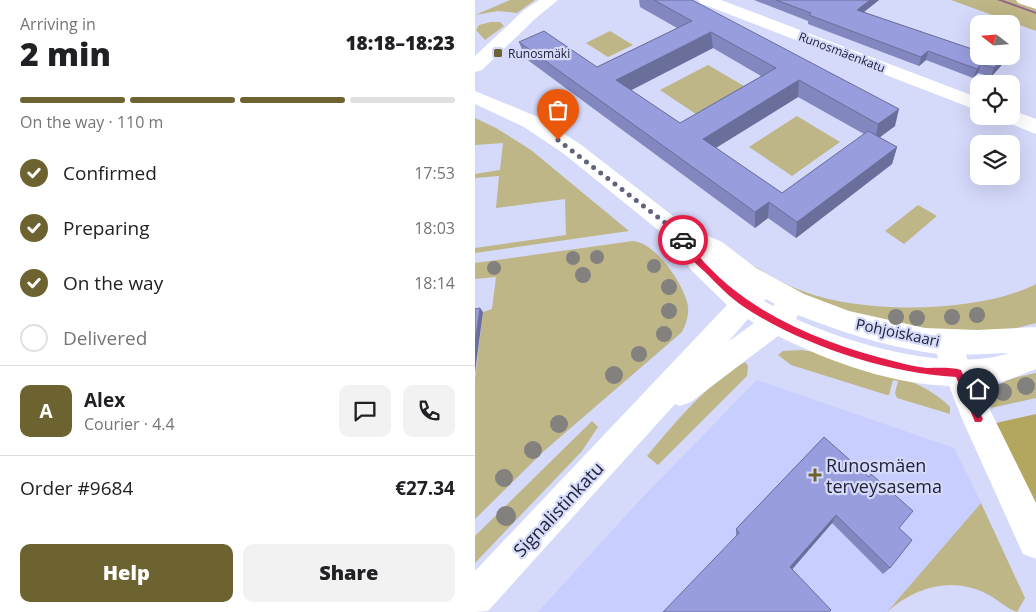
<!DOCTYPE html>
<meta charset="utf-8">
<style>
:root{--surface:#fff;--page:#f2f2f2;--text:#202124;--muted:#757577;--line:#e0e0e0;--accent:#6c6330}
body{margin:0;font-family:"Open Sans",sans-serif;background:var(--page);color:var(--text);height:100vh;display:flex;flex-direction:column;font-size:19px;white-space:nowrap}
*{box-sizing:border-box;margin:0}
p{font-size:16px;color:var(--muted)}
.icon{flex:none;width:28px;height:28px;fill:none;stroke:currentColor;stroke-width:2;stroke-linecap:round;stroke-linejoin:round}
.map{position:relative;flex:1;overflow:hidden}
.details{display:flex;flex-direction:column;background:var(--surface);width:475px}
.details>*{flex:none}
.needle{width:32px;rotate:287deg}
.fabs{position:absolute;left:495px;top:15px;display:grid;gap:10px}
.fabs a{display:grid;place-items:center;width:50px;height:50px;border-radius:10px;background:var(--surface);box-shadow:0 5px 20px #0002;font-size:25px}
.pin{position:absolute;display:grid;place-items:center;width:42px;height:42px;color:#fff;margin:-51px -21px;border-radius:50% 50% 50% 0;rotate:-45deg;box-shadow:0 0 5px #0007}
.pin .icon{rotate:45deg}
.courier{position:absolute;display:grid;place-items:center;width:50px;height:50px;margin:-25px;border:4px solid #e11d48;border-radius:50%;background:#fff;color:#222;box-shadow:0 1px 6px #0007}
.headline em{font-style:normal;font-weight:800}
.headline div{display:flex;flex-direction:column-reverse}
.headline{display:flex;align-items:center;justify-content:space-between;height:85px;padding:0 20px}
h1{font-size:32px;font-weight:800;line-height:38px}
.bar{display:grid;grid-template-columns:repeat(4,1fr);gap:8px 5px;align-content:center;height:60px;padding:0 20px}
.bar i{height:6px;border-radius:4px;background:var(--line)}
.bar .selected{background:var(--accent)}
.bar p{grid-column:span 4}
.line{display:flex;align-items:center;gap:12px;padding:0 20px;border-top:1px solid var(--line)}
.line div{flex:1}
.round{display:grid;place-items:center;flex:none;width:52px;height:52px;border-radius:10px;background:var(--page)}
ol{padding:0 20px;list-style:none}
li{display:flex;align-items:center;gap:15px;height:55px}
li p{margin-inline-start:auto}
li .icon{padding:5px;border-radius:50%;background:var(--accent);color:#fff;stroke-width:4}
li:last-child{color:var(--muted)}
li i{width:28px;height:28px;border:2px solid var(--line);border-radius:50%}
.primary-button{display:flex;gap:10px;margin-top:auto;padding:10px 20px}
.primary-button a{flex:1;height:58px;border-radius:10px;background:var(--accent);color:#fff;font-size:20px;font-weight:800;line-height:58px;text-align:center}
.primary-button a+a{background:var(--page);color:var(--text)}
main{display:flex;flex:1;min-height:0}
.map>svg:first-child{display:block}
.built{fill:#c8ceff}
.green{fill:#beb686}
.forest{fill:#b3a75f}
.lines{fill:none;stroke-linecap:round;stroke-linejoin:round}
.stream{fill:#92678a;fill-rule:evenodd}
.minor{fill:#fff;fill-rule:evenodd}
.tertiary{fill:#fff;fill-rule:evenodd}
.tree{fill:#82817e}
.wall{fill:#8387bf;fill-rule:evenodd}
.shaded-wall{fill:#6a6e9b}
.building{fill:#989dde;stroke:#6a6e9b;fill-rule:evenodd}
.route{fill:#e11d48}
.done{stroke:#60637b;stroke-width:5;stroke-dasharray:0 9}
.poi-dot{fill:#6c6330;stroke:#d5d9fa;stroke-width:2}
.labels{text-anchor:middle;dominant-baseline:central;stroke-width:4.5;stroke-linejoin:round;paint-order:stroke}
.far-street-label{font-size:12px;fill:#212337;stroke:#d5d9fa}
.far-poi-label{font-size:12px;fill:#212337;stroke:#d5d9fa;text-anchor:start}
.street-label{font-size:15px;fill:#212337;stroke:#d5d9fa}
.near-poi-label{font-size:18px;fill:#212337;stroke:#d5d9fa;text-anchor:start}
.near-street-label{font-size:18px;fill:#212337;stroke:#d5d9fa}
</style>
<main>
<section class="details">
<div class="headline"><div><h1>2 min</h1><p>Arriving in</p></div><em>18:18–18:23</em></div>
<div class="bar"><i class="selected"></i><i class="selected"></i><i class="selected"></i><i></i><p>On the way · 110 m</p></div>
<ol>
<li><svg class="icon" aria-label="check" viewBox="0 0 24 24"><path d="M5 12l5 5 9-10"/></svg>Confirmed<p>17:53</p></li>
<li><svg class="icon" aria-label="check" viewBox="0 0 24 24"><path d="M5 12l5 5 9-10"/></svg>Preparing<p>18:03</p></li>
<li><svg class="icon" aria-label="check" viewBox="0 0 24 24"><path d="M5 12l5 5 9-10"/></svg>On the way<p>18:14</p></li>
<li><i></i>Delivered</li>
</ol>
<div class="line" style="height:90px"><b class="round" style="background:var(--accent);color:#fff">A</b><div><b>Alex</b><p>Courier · 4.4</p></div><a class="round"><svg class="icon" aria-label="chat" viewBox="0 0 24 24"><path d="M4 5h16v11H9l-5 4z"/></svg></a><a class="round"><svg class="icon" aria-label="phone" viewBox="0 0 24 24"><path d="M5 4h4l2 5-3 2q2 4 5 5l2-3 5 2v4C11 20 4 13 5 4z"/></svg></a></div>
<div class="line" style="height:65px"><div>Order #9684</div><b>€27.34</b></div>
<div class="primary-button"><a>Help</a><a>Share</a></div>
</section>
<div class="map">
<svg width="561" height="612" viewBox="0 0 561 612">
<rect width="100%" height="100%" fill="#d5d9fa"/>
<!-- built -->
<polygon class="built" points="282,380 479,448 506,503 412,612 63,612 163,502"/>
<!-- green -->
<g class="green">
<polygon points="35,0 60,0 42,13 23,11 0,15"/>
<polygon points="476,0 540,0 561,7 561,31"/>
<polygon points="16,22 25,22 29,26 10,40 1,30 4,25"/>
<polygon points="135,31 158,45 133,57 111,43"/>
<polygon points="233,65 269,86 221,114 185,90"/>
<polygon points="322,116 365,142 317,176 274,147"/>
<polygon points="0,118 21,128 56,150 154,231 0,253 0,248 91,235 90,199 21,208 24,176 0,178 0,174 25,170 28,143 0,145"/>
<polygon points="443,205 462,216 429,244 410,231"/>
<path d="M158 241C181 243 209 284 213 306 214 315 211 325 207 332L69 451 0 519V379L8 312 17 309 21 277 0 279V263Z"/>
<path d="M275 264C294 275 312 286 333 293 391 314 506 313 561 284V323L512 336 417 327 305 287Z"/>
<path d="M327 350 339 352C382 365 443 374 475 407V414L422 398 420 393 423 381 418 380 414 395H412L316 365 303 355 308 351Z"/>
<path d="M270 362 273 366 272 376 183 465 172 456C201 422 231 384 270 362Z"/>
<path d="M561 373V398L516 408C513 380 540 378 561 373Z"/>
<polygon points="117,421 123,427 107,451 0,563 0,536"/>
<path d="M506 503 550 598 542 612C532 609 522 599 512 594 477 576 440 587 412 612Z"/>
</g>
<!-- forest -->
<polygon class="forest" points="561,414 561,509 521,423"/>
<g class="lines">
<!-- stream -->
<polygon class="stream" points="522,0 528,0 561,12 561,14"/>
<!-- minor -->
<g class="minor">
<polygon points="64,0 83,0 61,18 7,70 0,72 0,56 49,10"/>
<polygon points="223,0 246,0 504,98 504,111 225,3"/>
<polygon points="541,0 561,0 561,9 543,3"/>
<polygon points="536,110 561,119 561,134 526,120 523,116 536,116"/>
<polygon points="471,330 481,333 515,410 561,503 561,559 548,554 487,419 457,342 461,333"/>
</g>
<!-- tertiary -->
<path class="tertiary" d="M0 91 63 117 105 144 211 226 247 242 281 268 329 294 374 311 450 328 502 330 561 327V369C550 373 540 378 529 381 454 398 369 369 303 336L216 402 205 406 200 404 13 611 0 612V571L252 305 217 271 193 238 89 154 49 127 0 104ZM291 299 300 304 298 306 289 301ZM323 315C364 331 406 345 449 352 476 357 506 354 534 353 475 373 375 344 321 319ZM273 319 279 323 253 342Z"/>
</g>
<!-- trees -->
<g class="tree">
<circle cx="122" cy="257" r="7"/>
<circle cx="98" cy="258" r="7"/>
<circle cx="179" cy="266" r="7"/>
<circle cx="19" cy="268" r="7"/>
<circle cx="108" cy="275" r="8"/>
<circle cx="194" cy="287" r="8"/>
<circle cx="194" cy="311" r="8"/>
<circle cx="502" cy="315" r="8"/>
<circle cx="421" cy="317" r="8"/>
<circle cx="477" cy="317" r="8"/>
<circle cx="442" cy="318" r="8"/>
<circle cx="189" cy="334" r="8"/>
<circle cx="164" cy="354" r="8"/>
<circle cx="139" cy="375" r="9"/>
<circle cx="551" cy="386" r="9"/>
<circle cx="528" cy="392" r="9"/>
<circle cx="84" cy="424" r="9"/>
<circle cx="58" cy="450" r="9"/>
<circle cx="29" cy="478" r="9"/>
<circle cx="31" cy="516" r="10"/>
</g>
<!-- wall -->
<g class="wall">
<path d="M164 0H217L420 126 404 137 422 147 417 164 321 238 293 218 280 228 50 58 44 42 122 67 202 28 165 7ZM238 48 286 76 205 123 156 90ZM323 97 389 134 307 193 241 148Z"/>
<polygon points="279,0 404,0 389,12 500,50 533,58 516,77 503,73 498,78 451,60 444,66 333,24 333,21"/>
<polygon points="349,437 424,528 415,568 408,574 357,523 317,569 261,535 261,529"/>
</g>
<!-- shaded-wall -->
<g class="shaded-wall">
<polygon points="395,0 404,0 381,18 382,10"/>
<polygon points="236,32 238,48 145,96 141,80"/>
<polygon points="453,51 451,60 444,66 446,57"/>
<polygon points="530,56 534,56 533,58 516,77 519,68"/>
<polygon points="506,64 503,73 498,78 502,69"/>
<polygon points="324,80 323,97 229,155 228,139"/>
<polygon points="424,109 420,126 400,141 403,124"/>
<polygon points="422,147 417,164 321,238 322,222"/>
<polygon points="294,202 293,218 280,228 280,212"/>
<polygon points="5,308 8,312 0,373 0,343"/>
<polygon points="361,515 357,523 314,573 315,567"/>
</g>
<!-- building -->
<g class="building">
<path d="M179 0H217L424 109 403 124 324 80 228 139 307 193 393 131 422 147 322 222 294 202 280 212 44 42 69 31 122 67 217 21ZM236 32 301 68 205 123 141 80Z"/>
<polygon points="301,0 395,0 382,10 500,50 504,46 504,56 530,56 519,68 506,64 502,69 453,51 446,57 334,15 336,13"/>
<polygon points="5,308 0,343 0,309"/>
<polygon points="349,437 394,477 396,474 438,511 424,528 437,540 415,568 361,515 315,567 356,610 354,612 188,612 264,533 261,529"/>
</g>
<!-- route -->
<path class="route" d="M205 238H210C259 309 342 342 422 362 432 365 443 367 452 368 463 368 476 367 486 370L508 419 506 422H500L481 377C411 373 327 345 269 307 254 297 241 283 229 271 221 264 204 249 205 238Z"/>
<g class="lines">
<!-- done -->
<polyline class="done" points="83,140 202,232 208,240"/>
</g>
<!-- markers -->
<g class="poi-dot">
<rect x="18" y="48" width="10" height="10" rx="2.5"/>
<path d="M337.5 467.5h5v5h5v5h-5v5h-5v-5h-5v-5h5z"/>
</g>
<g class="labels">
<!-- far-street labels -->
<g class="far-street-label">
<text transform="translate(367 52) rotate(21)">Runosmäenkatu</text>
</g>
<!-- far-poi labels -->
<g class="far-poi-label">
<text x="33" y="53">Runosmäki</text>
</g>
<!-- street labels -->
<g class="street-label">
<text transform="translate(423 332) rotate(12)">Pohjoiskaari</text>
</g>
<!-- near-poi labels -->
<g class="near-poi-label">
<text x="351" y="465">Runosmäen<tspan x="351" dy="21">terveysasema</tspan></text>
</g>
<!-- near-street labels -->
<g class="near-street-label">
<text transform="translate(83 509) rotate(-47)">Signalistinkatu</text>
</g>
</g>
</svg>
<div class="fabs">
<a><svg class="needle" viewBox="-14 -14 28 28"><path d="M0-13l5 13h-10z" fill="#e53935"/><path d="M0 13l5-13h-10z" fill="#757577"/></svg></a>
<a><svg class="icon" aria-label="locate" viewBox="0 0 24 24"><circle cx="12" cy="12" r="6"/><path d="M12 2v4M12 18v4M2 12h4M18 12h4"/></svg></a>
<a><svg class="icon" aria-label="layers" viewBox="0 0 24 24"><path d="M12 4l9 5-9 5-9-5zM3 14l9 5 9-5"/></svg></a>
</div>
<div class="pin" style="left:83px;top:140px;background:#ea580c"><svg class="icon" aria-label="bag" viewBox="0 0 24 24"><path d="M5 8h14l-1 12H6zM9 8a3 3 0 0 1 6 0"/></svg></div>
<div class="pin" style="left:503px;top:419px;background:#1f2937"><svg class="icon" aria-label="home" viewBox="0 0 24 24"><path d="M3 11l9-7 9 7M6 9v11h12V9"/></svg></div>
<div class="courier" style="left:208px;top:240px"><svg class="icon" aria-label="car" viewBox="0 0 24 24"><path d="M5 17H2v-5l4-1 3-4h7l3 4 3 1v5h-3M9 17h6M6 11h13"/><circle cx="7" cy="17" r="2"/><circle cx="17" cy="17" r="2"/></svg></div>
</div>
</main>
